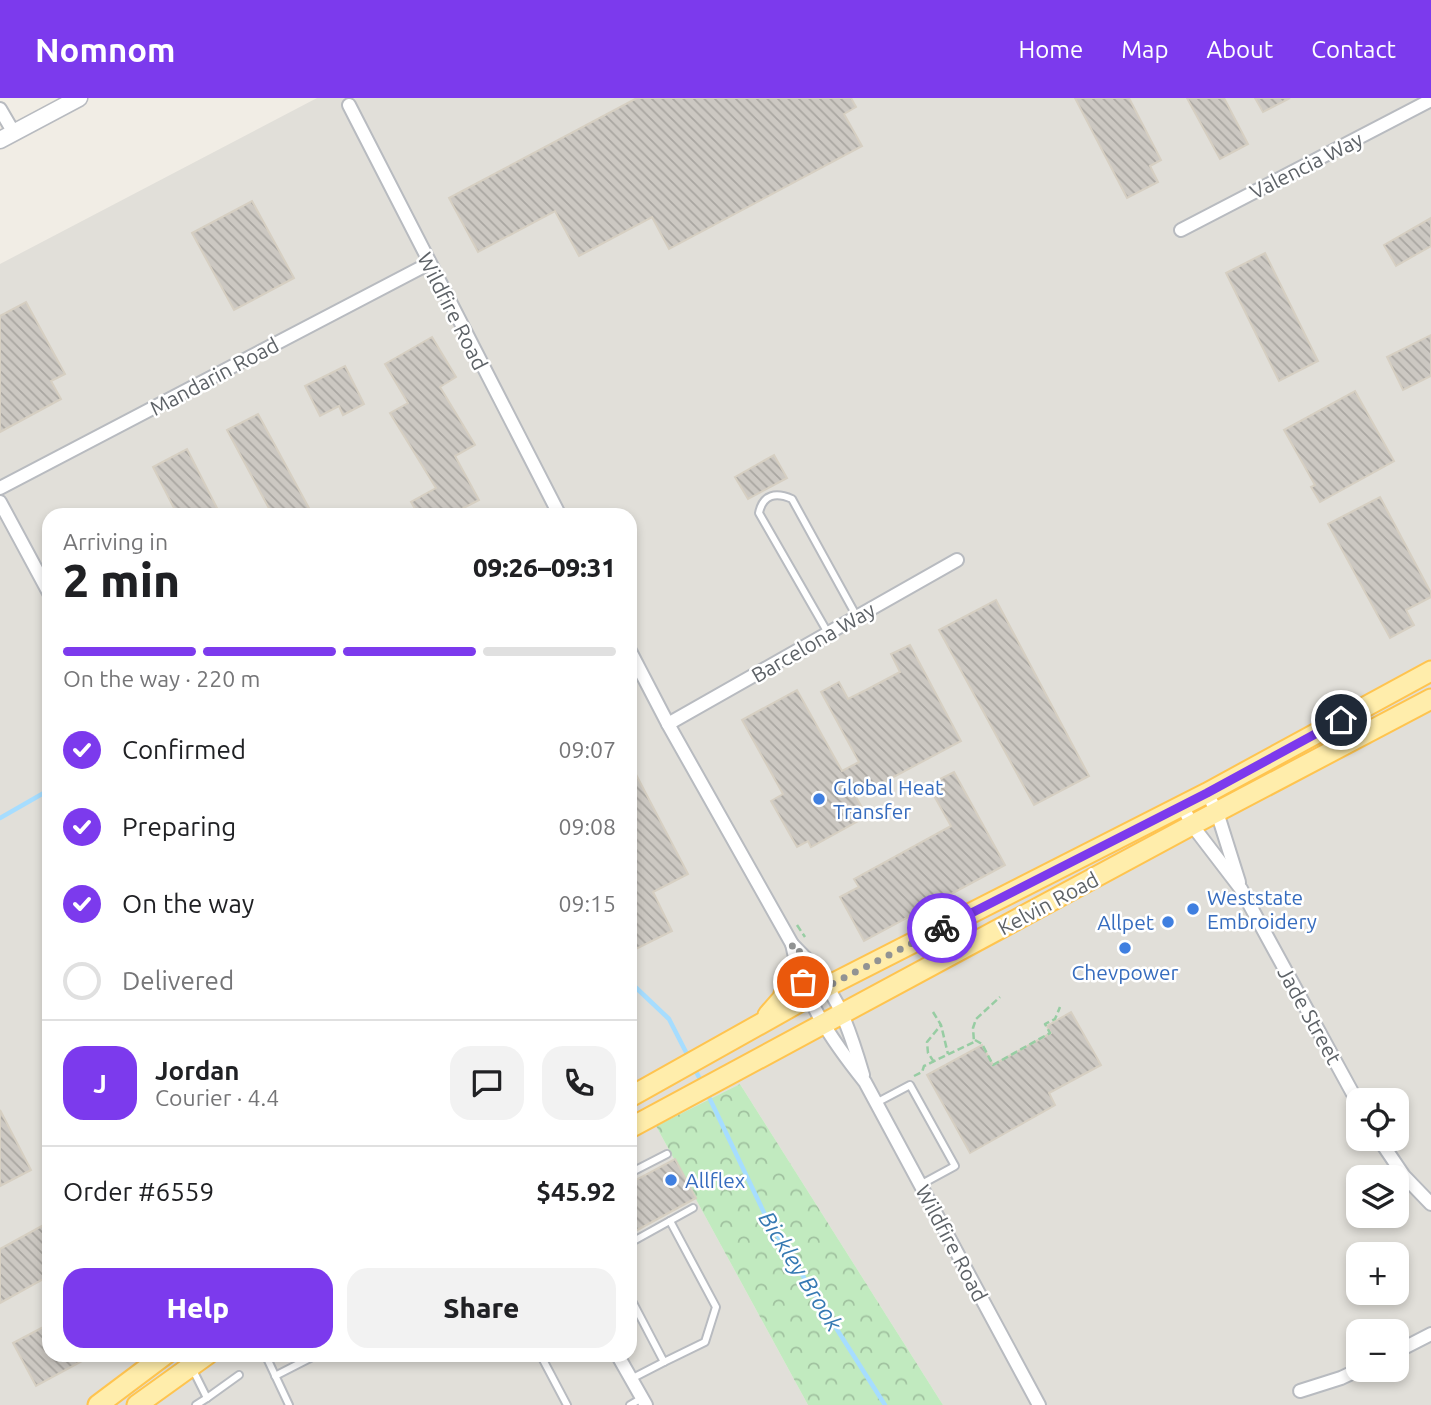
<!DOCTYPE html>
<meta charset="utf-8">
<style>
:root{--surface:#fff;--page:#f2f2f2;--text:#202124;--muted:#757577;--line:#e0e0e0;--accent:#7c3aed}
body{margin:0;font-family:Ubuntu,sans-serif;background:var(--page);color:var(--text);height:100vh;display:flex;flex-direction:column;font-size:26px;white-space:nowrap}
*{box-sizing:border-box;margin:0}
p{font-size:23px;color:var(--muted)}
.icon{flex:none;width:38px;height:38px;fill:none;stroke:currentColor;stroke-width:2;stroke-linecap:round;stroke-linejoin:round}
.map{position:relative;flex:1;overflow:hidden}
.details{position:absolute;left:42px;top:410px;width:595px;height:854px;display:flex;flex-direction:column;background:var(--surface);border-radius:21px;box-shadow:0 4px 10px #0003}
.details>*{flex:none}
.buttons{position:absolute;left:1346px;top:990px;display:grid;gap:14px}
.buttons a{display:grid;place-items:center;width:63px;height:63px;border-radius:14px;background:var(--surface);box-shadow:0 4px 10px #0003;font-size:35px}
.pin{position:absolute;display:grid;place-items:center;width:60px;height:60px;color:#fff;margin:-30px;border:4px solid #fff;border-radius:50%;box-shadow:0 2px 7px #0007}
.courier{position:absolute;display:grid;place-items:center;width:70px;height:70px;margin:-35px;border:5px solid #7c3aed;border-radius:50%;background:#fff;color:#222;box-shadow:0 2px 9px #0007}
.summary em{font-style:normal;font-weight:800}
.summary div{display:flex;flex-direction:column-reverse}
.summary{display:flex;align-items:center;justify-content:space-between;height:119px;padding:0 21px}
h1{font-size:46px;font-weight:800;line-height:52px}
.bar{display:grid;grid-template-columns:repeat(4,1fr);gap:10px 7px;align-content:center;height:84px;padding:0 21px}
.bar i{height:9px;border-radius:5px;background:var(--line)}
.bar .selected{background:var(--accent)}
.bar p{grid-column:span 4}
.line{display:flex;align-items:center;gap:18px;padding:0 21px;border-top:2px solid var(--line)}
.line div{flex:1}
.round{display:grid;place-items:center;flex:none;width:74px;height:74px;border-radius:21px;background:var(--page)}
ol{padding:0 21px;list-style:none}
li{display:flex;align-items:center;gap:21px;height:77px}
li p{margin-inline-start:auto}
li .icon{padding:7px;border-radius:50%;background:var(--accent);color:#fff;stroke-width:4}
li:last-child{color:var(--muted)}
li i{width:38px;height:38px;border:4px solid var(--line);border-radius:50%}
.action{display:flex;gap:14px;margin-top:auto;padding:14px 21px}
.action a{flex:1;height:80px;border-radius:21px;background:var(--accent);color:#fff;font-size:28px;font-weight:800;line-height:80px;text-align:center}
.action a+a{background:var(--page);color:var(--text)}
header{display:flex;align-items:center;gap:42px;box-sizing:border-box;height:98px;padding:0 35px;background:var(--accent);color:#fff}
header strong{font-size:33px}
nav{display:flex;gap:38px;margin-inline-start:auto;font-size:24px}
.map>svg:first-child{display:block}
.industrial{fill:#e1dfd9;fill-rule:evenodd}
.park{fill:url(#park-crowns)}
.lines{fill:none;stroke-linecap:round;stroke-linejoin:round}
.stream{stroke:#a6ddff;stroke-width:4.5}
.building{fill:url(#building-back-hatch);stroke:#d6cfc2;stroke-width:2}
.service-casing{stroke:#b8bbc0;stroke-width:10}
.minor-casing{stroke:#b8bbc0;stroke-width:16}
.tertiary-casing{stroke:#b8bbc0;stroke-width:19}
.primary-casing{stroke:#ffc44f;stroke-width:23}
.path{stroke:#97cda3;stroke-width:2.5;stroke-dasharray:7 3.5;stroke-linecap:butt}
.service{stroke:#fff;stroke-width:6}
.minor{stroke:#fff;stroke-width:12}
.tertiary{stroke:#fff;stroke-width:16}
.primary{stroke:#ffedab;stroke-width:19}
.done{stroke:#919393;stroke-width:7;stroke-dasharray:0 12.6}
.route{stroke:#7c3aed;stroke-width:9}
.shop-dot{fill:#3f7fe0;stroke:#fff;stroke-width:2.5}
.labels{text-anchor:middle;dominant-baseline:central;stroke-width:5;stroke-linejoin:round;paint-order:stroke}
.street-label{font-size:21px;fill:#5d6267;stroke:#fff}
.shop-label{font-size:21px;fill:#366cbe;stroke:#fff;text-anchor:start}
.water-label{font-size:23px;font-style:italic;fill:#367ab3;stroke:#fff}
</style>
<header>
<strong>Nomnom</strong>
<nav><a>Home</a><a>Map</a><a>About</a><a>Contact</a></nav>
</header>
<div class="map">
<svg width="1431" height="1307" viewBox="0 0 1431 1307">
<defs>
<pattern id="park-crowns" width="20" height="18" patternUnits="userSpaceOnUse" patternTransform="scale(1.75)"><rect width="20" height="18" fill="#c1eabf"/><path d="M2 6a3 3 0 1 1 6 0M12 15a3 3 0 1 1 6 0" fill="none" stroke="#a0c19f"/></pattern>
<pattern id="building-back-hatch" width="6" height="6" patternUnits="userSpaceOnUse" patternTransform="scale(1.75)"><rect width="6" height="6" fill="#ccc8c2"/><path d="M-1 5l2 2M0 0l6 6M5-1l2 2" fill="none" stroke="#a9a6a1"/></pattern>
</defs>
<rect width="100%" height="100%" fill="#f1ede5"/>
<!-- industrial -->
<path class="industrial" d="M317 0H1431V1307H943L740 986 656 1028 808 1307H0V166ZM49 416H630V1256H49ZM1358 1003H1396V1041H1358ZM1358 1080H1396V1118H1358ZM1358 1157H1396V1195H1358ZM1358 1234H1396V1272H1358Z"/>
<!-- park -->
<polygon class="park" points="740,986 943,1307 808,1307 656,1028"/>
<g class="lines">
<!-- stream -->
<g class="stream">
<polyline points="0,720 49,692"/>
<polyline points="630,884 669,921 689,960"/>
<polyline points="693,968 701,983"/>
<polyline points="708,997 768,1123 885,1307"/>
</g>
</g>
<!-- building -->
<g class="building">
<polygon points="637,0 851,0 856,9 844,16 862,48 669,151 652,119 579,158 555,113 478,154 449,100"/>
<polygon points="1075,0 1129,0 1161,62 1150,68 1158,84 1127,100"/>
<polygon points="1187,0 1224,0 1248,46 1220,61"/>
<polygon points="1255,0 1290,0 1263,14"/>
<polygon points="252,103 294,180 234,212 192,135"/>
<polygon points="1431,120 1431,148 1396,168 1384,147"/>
<polygon points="1265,155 1318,263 1279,283 1226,175"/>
<polygon points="26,204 65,276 51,283 61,301 0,334 0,218"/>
<polygon points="1431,237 1431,278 1403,292 1387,259"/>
<polygon points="432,239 456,279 440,289 475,347 455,358 479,402 452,416 418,416 411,404 436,390 390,315 408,305 385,266"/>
<polygon points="345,268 364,306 343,317 339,308 320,318 305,288"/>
<polygon points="1355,293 1394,363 1320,404 1311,389 1315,387 1284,332"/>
<polygon points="258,316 310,412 301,416 272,416 227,332"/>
<polygon points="187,351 220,416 177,416 153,369"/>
<polygon points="774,357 787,380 748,401 735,379"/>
<polygon points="1380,399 1431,495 1431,499 1406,512 1414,527 1390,540 1328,426"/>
<polygon points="996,502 1089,678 1034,707 939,532"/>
<polygon points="910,547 961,643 856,699 867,718 811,749 808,743 797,749 771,703 783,696 742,622 797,592 842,673 859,664 821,594 839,584 848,601 866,592 900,574 891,556"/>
<polygon points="630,665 688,776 653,794 672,833 630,854"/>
<polygon points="954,674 1005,767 864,843 840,799 859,789 854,781 951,728 928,687"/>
<polygon points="1071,914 1101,967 1049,995 1055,1007 970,1055 927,977 982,947 993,967 1051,935 1047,928"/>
<polygon points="0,1012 31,1072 0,1088"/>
<polygon points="675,1061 696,1100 630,1136 630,1085"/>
<polygon points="49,1124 49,1178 0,1205 0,1151"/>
<polygon points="49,1226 49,1256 95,1256 36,1288 13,1245"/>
</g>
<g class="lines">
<defs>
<g id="service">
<path d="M828 535 759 415C763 396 776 394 792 401L857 519"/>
<polyline points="876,1005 910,987 955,1068 920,1087"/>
<polyline points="630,1075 667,1056"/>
<polyline points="630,1145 693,1110"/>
<polyline points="630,1199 664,1264 705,1244 716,1209 670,1123"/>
<polyline points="265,1256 289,1307"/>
<polyline points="540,1256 567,1307"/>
<polyline points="192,1270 207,1300 239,1277"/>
<polyline points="275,1278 318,1256"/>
<polyline points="631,1281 664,1264"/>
<polyline points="196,1307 207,1300"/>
<polyline points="630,1307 642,1300"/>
</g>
<g id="minor">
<polyline points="349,7 559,416"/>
<polyline points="0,11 14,35"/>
<polyline points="1181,132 1431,2"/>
<polyline points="0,390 428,166"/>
<polyline points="0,404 49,495"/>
<path d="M630 553 668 626 792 846C834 886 847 922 863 977"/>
<polyline points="668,626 957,462"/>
<polyline points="1207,695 1217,714 1239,784"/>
<polyline points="1182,707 1192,727 1241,791 1358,1005"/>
<path d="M792 846C801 898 832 943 865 984L1039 1307"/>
<polyline points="1379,1041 1404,1078 1431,1106"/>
<polyline points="1396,1254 1431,1236"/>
<polyline points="617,1256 646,1307"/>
<polyline points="1300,1293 1341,1280 1358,1272"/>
</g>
<polyline id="tertiary" points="0,42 79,0"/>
<g id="primary">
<polyline points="768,917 782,901 796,869"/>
<polyline points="630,999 828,888 1207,695 1431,573"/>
<polyline points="630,1030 1192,727 1431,601"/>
<polyline points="98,1307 166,1256"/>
<polyline points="137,1307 208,1256"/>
</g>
</defs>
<!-- service casing -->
<use href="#service" class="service-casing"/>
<!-- minor casing -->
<use href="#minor" class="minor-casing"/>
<!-- tertiary casing -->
<use href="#tertiary" class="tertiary-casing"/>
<!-- primary casing -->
<use href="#primary" class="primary-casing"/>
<!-- path -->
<g class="path">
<polyline points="797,827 805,839"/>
<polyline points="933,914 941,927 948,956"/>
<polyline points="975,942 982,946 993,967 1050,935 1045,926 1055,921 1060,909"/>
<polyline points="934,964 928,955 927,944 941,927"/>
<polyline points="914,978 922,974 924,968 974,944 973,930 976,921 1000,899"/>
</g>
<!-- service -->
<use href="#service" class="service"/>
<!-- minor -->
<use href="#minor" class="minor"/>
<!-- tertiary -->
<use href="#tertiary" class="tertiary"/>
<!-- primary -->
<use href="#primary" class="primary"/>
</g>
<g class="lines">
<!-- done -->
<polyline class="done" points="803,884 796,869 792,846 811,865 828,888 942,830"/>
<!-- route -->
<polyline class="route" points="942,830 1207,695 1341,622"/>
</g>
<!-- markers -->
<g class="shop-dot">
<circle cx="819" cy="701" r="7"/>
<circle cx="1193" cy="811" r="7"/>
<circle cx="1168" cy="824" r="7"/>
<circle cx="1125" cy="850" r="7"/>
<circle cx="671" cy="1082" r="7"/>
</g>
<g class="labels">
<!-- street labels -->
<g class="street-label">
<text transform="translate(1306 67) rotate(-27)">Valencia Way</text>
<text transform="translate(453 213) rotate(63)">Wildfire Road</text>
<text transform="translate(214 278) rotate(-28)">Mandarin Road</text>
<text transform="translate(813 544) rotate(-30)">Barcelona Way</text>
<text transform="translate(1048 805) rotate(-28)">Kelvin Road</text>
<text transform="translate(1310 917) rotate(61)">Jade Street</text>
<text transform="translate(952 1145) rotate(62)">Wildfire Road</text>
</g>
<!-- shop labels -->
<g class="shop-label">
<text x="833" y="689">Global Heat<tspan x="833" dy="24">Transfer</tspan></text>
<text x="1207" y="799">Weststate<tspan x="1207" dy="24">Embroidery</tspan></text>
<text x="1154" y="824" text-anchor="end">Allpet</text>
<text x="1125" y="874" text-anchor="middle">Chevpower</text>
<text x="685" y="1082">Allflex</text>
</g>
<!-- water labels -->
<g class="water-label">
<text transform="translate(801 1173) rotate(58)">Bickley Brook</text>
</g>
</g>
</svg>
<div class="buttons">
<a><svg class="icon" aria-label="locate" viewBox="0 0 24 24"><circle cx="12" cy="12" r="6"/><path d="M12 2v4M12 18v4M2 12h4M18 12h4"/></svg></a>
<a><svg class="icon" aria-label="layers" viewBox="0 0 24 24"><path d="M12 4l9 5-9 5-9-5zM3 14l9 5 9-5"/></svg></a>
<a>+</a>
<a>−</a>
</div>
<div class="pin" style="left:803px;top:884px;background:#ea580c"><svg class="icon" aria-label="bag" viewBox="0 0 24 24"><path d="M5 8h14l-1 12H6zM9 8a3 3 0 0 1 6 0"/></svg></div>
<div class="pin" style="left:1341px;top:622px;background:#1f2937"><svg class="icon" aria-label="home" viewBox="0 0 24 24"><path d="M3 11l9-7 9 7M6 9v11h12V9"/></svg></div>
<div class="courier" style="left:942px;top:830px"><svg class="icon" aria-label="bike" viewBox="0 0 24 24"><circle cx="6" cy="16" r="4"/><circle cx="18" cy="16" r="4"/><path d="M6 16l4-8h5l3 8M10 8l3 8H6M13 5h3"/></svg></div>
<section class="details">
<div class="summary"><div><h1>2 min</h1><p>Arriving in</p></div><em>09:26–09:31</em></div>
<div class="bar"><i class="selected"></i><i class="selected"></i><i class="selected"></i><i></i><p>On the way · 220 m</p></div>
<ol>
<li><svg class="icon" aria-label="check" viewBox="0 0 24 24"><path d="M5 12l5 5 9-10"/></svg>Confirmed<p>09:07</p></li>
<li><svg class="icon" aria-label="check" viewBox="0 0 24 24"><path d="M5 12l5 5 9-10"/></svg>Preparing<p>09:08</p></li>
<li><svg class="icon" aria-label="check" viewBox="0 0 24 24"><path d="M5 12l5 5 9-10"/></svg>On the way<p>09:15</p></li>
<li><i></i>Delivered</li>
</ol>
<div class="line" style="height:126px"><b class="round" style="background:var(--accent);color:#fff">J</b><div><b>Jordan</b><p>Courier · 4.4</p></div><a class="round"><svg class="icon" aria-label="chat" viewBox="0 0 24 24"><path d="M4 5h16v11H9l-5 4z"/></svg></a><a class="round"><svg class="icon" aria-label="phone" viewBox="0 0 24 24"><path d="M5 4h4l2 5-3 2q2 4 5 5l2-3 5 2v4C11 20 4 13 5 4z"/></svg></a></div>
<div class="line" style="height:91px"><div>Order #6559</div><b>$45.92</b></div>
<div class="action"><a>Help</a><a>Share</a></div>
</section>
</div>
